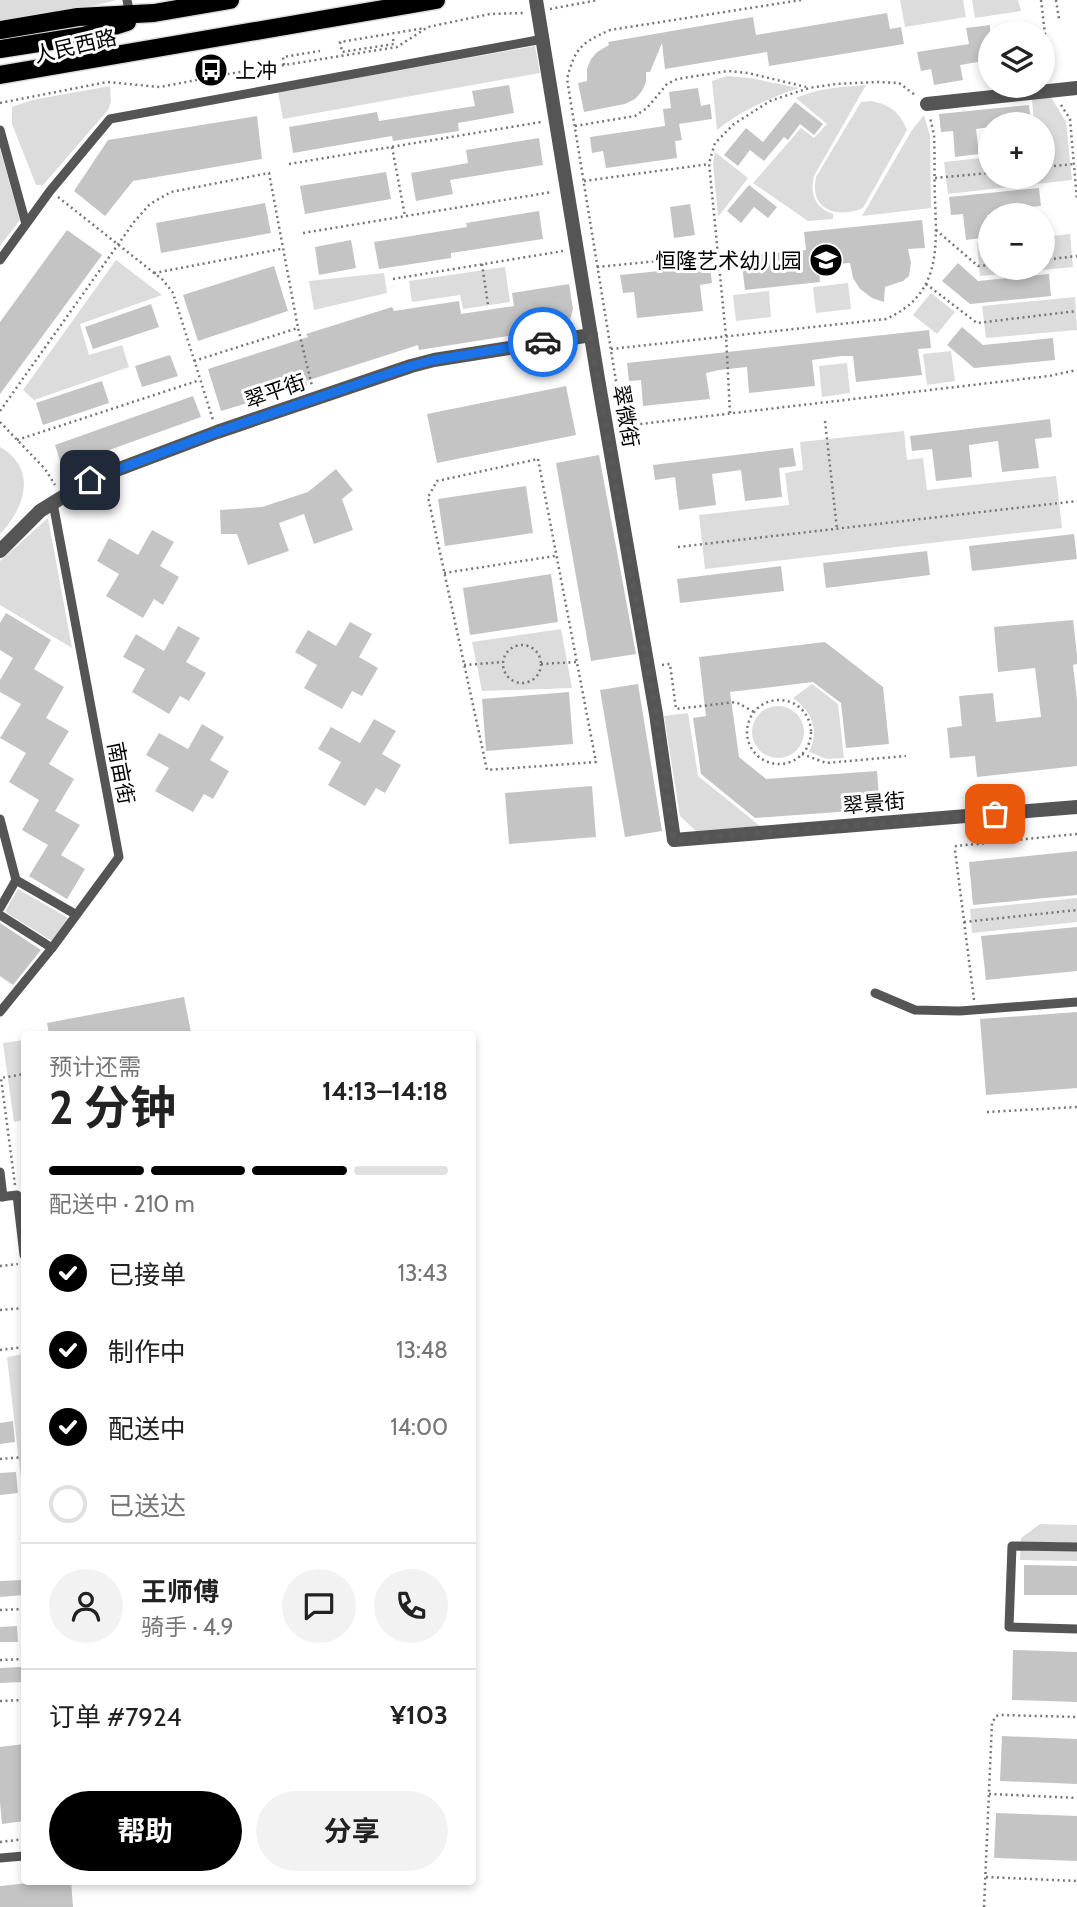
<!DOCTYPE html>
<html lang="zh">
<meta charset="utf-8">
<style>
:root{--surface:#fff;--page:#f2f2f2;--text:#222;--muted:#767676;--line:#e0e0e0;--accent:#000}
body{margin:0;font-family:Cabin,"Noto Sans SC",sans-serif;background:var(--page);color:var(--text);height:100vh;display:flex;flex-direction:column;font-size:26px;white-space:nowrap}
*{box-sizing:border-box;margin:0}
p{font-size:23px;color:var(--muted)}
.icon{flex:none;width:38px;height:38px;fill:none;stroke:currentColor;stroke-width:2;stroke-linecap:round;stroke-linejoin:round}
.map{position:relative;flex:1;overflow:hidden}
.drawer{position:absolute;left:21px;top:1031px;width:455px;height:854px;display:flex;flex-direction:column;background:var(--surface);border-radius:7px;box-shadow:0 4px 10px #0003}
.drawer>*{flex:none}
.tools{position:absolute;left:978px;top:21px;display:grid;gap:14px}
.tools a{display:grid;place-items:center;width:77px;height:77px;border-radius:50%;background:var(--surface);box-shadow:0 4px 10px #0003;font-size:35px}
.pin{position:absolute;display:grid;place-items:center;width:60px;height:60px;color:#fff;margin:-30px;border-radius:14px;box-shadow:0 4px 10px #0006}
.courier{position:absolute;display:grid;place-items:center;width:70px;height:70px;margin:-35px;border:5px solid #1a73e8;border-radius:50%;background:#fff;color:#222;box-shadow:0 2px 9px #0007}
.summary em{font-style:normal;font-weight:700}
.summary div{display:flex;flex-direction:column-reverse}
.summary{display:flex;align-items:center;justify-content:space-between;height:119px;padding:0 28px}
h1{font-size:46px;font-weight:700;line-height:52px}
.bar{display:grid;grid-template-columns:repeat(4,1fr);gap:10px 7px;align-content:center;height:84px;padding:0 28px}
.bar i{height:9px;border-radius:5px;background:var(--line)}
.bar .current{background:var(--accent)}
.bar p{grid-column:span 4}
.line{display:flex;align-items:center;gap:18px;padding:0 28px;border-top:2px solid var(--line)}
.line div{flex:1}
.round{display:grid;place-items:center;flex:none;width:74px;height:74px;border-radius:37px;background:var(--page)}
ol{padding:0 28px;list-style:none}
li{display:flex;align-items:center;gap:21px;height:77px}
li p{margin-inline-start:auto}
li .icon{padding:7px;border-radius:50%;background:var(--accent);color:#fff;stroke-width:4}
li:last-child{color:var(--muted)}
li i{width:38px;height:38px;border:4px solid var(--line);border-radius:50%}
.primary-button{display:flex;gap:14px;margin-top:auto;padding:14px 28px}
.primary-button a{flex:1;height:80px;border-radius:42px;background:var(--accent);color:#fff;font-size:28px;font-weight:700;line-height:80px;text-align:center}
.primary-button a+a{background:var(--page);color:var(--text)}
.map>svg:first-child{display:block}
.green{fill:#dcdcdc}
.building{fill:#c4c4c4}
.lines{fill:none;stroke-linecap:round;stroke-linejoin:round}
.primary-casing{stroke:#dbdbdb;stroke-width:21}
.path{stroke:#777;stroke-width:2.5;stroke-dasharray:2 3.5;stroke-linecap:butt}
.lane{stroke:#555;stroke-width:9}
.street{stroke:#555;stroke-width:14}
.primary{stroke:#000;stroke-width:18}
.done{stroke:#595959;stroke-width:7;stroke-dasharray:0 12.6}
.route{stroke:#1a73e8;stroke-width:9}
.labels{text-anchor:middle;dominant-baseline:central;stroke-width:6;stroke-linejoin:round;paint-order:stroke}
.street-label{font-size:21px;fill:#000;stroke:#fff}
.poi-label{font-size:21px;fill:#000;stroke:#fff;text-anchor:start}
</style>
<div class="map">
<svg width="1077" height="1907" viewBox="0 0 1077 1907">
<rect width="100%" height="100%" fill="#fff"/>
<!-- green -->
<g class="green">
<polygon points="0,0 117,0 0,28"/>
<polygon points="900,0 963,0 966,17 905,27"/>
<polygon points="972,0 1018,0 1021,11 975,18"/>
<polygon points="535,46 540,73 283,119 278,92"/>
<path d="M727 76 750 78 799 88C769 98 742 110 717 130L712 81Z"/>
<path d="M866 85 814 176C810 194 814 207 833 214V219L808 221 753 183 801 128 814 138 827 124 796 98C818 88 842 87 866 85Z"/>
<polygon points="110,86 111,102 108,110 43,185 36,185 12,124 12,107 32,100"/>
<polygon points="1051,97 1066,122 1072,180 948,194 944,162 990,157 990,177 1043,177 1043,124 1034,124 1032,99"/>
<path d="M871 101C891 105 899 112 907 130L863 208C837 219 809 210 816 177L861 102Z"/>
<polygon points="924,115 930,136 931,208 862,216 912,130"/>
<polygon points="0,149 20,220 0,246"/>
<polygon points="715,152 748,178 718,217 713,163"/>
<polygon points="1070,234 1073,267 980,276 977,243 990,242 990,268 1043,268 1043,237"/>
<polygon points="116,260 162,295 80,324 89,355 122,345 129,367 34,400 23,390"/>
<polygon points="505,267 510,302 463,309 460,295 412,302 409,281"/>
<polygon points="384,273 387,293 314,310 309,281"/>
<polygon points="848,283 851,309 816,313 813,287"/>
<polygon points="769,291 771,317 736,321 733,295"/>
<polygon points="931,293 955,312 937,334 913,315"/>
<polygon points="1075,297 1077,330 986,338 982,306"/>
<polygon points="951,351 955,381 927,385 923,354"/>
<polygon points="847,363 850,393 822,397 819,366"/>
<polygon points="904,431 907,460 923,458 927,490 1056,476 1062,528 705,569 699,515 789,505 785,473 803,470 800,442"/>
<path d="M0 447C38 469 25 508 0 534Z"/>
<polygon points="48,518 72,648 0,605 0,561"/>
<polygon points="561,629 572,688 482,691 472,642"/>
<path d="M812 684 838 704 844 758 827 759 809 752C820 731 812 711 793 698Z"/>
<circle cx="778" cy="732" r="26"/>
<polygon points="688,713 698,776 760,826 696,831 680,816 664,716"/>
<polygon points="18,889 68,918 52,941 5,912"/>
<polygon points="1077,898 1077,922 972,933 970,909"/>
<polygon points="24,1040 24,1120 14,1122 3,1043"/>
<polygon points="24,1354 24,1506 7,1357"/>
<polygon points="1040,1524 1077,1525 1077,1561 1020,1560 1021,1538"/>
</g>
<!-- building -->
<g class="building">
<polygon points="887,13 890,29 901,27 904,44 769,66 767,52 665,69 662,43 650,72 646,72 646,82 642,91 635,99 625,104 584,112 578,83 587,81 587,69 591,59 597,52 609,45 608,42 753,17 756,35"/>
<polygon points="990,25 990,60 960,65 963,80 934,85 931,69 921,71 917,52 969,44 966,28"/>
<polygon points="509,85 514,113 458,123 459,131 393,141 392,136 293,153 289,127 377,112 379,121 475,106 472,91"/>
<polygon points="698,88 701,106 710,104 712,119 679,124 682,140 675,141 677,158 606,168 603,151 592,153 590,137 665,126 663,109 671,108 669,92"/>
<polygon points="795,102 823,124 814,135 800,124 788,140 784,137 764,161 750,150 738,166 724,155 746,128 763,142"/>
<polygon points="1029,105 1031,122 990,124 990,127 976,129 979,154 955,157 953,131 941,132 939,114"/>
<polygon points="257,116 262,159 133,181 105,216 74,191 108,140"/>
<polygon points="539,138 543,165 450,180 453,194 416,201 411,173 468,163 466,150"/>
<polygon points="386,172 391,199 305,214 300,186"/>
<polygon points="749,185 777,207 768,218 754,207 741,223 727,211"/>
<polygon points="1039,188 1041,206 1028,207 1029,215 987,215 989,237 966,240 963,214 951,215 949,197"/>
<polygon points="265,203 271,233 161,253 156,223"/>
<polygon points="690,204 695,235 674,238 670,207"/>
<polygon points="539,211 543,239 451,253 451,258 379,269 374,242 467,227 466,223"/>
<polygon points="922,220 925,248 908,249 911,263 909,276 903,281 885,287 884,302 872,298 860,289 853,278 850,263 819,265 820,282 745,290 741,256 806,250 804,232"/>
<polygon points="67,230 102,255 0,394 0,322"/>
<polygon points="351,240 356,268 319,275 315,247"/>
<polygon points="958,263 978,281 1049,274 1051,296 970,304 942,281"/>
<polygon points="274,266 288,311 198,341 183,295"/>
<polygon points="710,266 712,283 700,285 703,311 637,318 634,292 623,293 620,275"/>
<polygon points="569,284 573,309 570,320 565,327 419,350 418,345 306,381 307,385 221,411 208,369 308,337 306,334 392,307 394,311 459,301 461,314 514,306 512,293"/>
<polygon points="151,304 159,327 93,349 85,327"/>
<polygon points="962,327 983,345 1053,338 1055,360 974,368 947,345"/>
<polygon points="929,330 931,348 918,349 922,375 856,382 853,356 841,356 812,360 815,386 749,393 747,367 719,370 706,373 710,399 643,406 641,380 629,381 627,363"/>
<polygon points="170,355 178,376 142,387 135,366"/>
<polygon points="102,381 109,403 43,425 36,403"/>
<polygon points="566,386 576,435 437,463 427,414"/>
<polygon points="193,396 201,417 62,467 55,445"/>
<polygon points="1050,419 1052,437 1035,439 1039,468 1002,472 998,441 969,445 972,477 936,481 932,449 912,451 910,436"/>
<polygon points="793,448 796,466 779,468 782,497 745,501 741,470 712,474 716,505 679,510 675,477 655,480 653,465"/>
<polygon points="599,455 636,654 591,661 556,463"/>
<polygon points="336,469 353,490 342,499 353,530 314,544 304,514 279,523 289,551 248,565 237,534 221,534 220,510 262,507 308,492"/>
<polygon points="526,486 533,533 445,546 438,499"/>
<polygon points="152,530 174,542 160,566 179,577 163,605 154,599 143,618 106,596 119,574 97,561 109,538 138,555"/>
<polygon points="1074,534 1077,559 972,571 969,546"/>
<polygon points="927,551 930,575 826,588 823,563"/>
<polygon points="781,566 784,591 680,603 677,579"/>
<polygon points="551,574 558,622 470,635 463,588"/>
<polygon points="6,613 51,640 34,669 64,687 46,718 69,731 49,764 74,779 55,811 80,825 61,855 85,869 67,899 29,876 48,845 22,830 39,800 9,782 26,753 0,738 21,704 0,692 0,680 13,658 0,650 0,623"/>
<polygon points="1073,620 1077,655 1077,664 1073,665 1077,700 1077,766 977,777 975,756 950,758 947,728 962,726 959,696 993,693 996,722 1041,717 1035,668 998,672 994,627"/>
<polygon points="350,622 372,634 359,657 378,668 362,696 352,691 342,709 304,688 317,665 295,652 308,630 336,646"/>
<polygon points="178,626 200,638 186,662 206,673 189,701 180,696 169,714 132,692 145,669 123,657 136,634 164,651"/>
<polygon points="825,642 883,687 889,744 846,748 841,703 813,682 730,692 739,757 766,779 877,771 880,809 755,818 701,774 693,718 706,716 699,657"/>
<polygon points="638,684 662,831 625,837 600,690"/>
<polygon points="569,692 573,744 486,751 482,699"/>
<polygon points="374,719 396,731 382,754 401,765 385,793 376,788 365,806 328,785 341,762 318,749 331,727 360,743"/>
<polygon points="202,724 224,737 210,760 229,771 213,799 204,794 193,812 155,791 169,768 146,755 159,733 188,749"/>
<polygon points="592,786 596,837 509,844 505,793"/>
<polygon points="1077,851 1077,895 973,905 969,862"/>
<polygon points="0,923 41,950 13,985 0,976"/>
<polygon points="1077,927 1077,971 986,980 981,936"/>
<polygon points="184,997 191,1032 181,1034 49,1034 47,1023"/>
<polygon points="1077,1012 1077,1088 986,1095 980,1019"/>
<polygon points="13,1421 15,1442 0,1444 0,1423"/>
<polygon points="16,1472 18,1493 0,1495 0,1473"/>
<polygon points="1024,1565 1077,1566 1077,1595 1024,1595"/>
<polygon points="24,1580 24,1595 0,1597 0,1581"/>
<polygon points="17,1626 18,1642 0,1642 0,1627"/>
<polygon points="1013,1650 1077,1652 1077,1702 1012,1700"/>
<polygon points="22,1667 23,1682 0,1683 0,1668"/>
<polygon points="1002,1736 1077,1739 1077,1784 1000,1781"/>
<polygon points="24,1744 24,1821 2,1824 0,1802 0,1747"/>
<polygon points="996,1813 1077,1816 1077,1861 994,1858"/>
<polygon points="48,1881 71,1881 73,1907 0,1907 0,1886"/>
</g>
<g class="lines">
<defs>
<g id="primary">
<polyline points="0,30 78,17 154,13 230,0"/>
<polyline points="0,49 83,36 127,22"/>
<polyline points="0,75 436,0"/>
</g>
</defs>
<!-- primary casing -->
<use href="#primary" class="primary-casing"/>
<!-- path -->
<g class="path">
<path d="M801 0 610 30C581 43 575 48 567 79L621 412 624 422 632 425 1049 376 1077 370"/>
<polyline points="1041,0 1050,76"/>
<polyline points="1056,0 1059,19"/>
<polyline points="550,9 598,0"/>
<polyline points="393,39 394,44 342,52 340,42 425,28"/>
<polyline points="284,65 283,57 320,51"/>
<polyline points="0,103 107,82 160,87 228,74 397,47 428,27 490,14 523,13"/>
<polyline points="1061,105 1070,119 1077,200"/>
<polyline points="575,126 635,116 647,108 667,84 677,79 728,71 748,73 806,87"/>
<polyline points="392,147 405,216"/>
<polyline points="289,164 541,122"/>
<polyline points="1043,167 1074,164"/>
<polyline points="935,178 990,173"/>
<polyline points="584,181 709,164"/>
<polyline points="58,197 163,280 173,293 213,420"/>
<polyline points="936,230 978,266 990,265"/>
<polyline points="303,233 552,192"/>
<polyline points="1043,260 1077,256"/>
<polyline points="482,264 488,305"/>
<polyline points="597,267 718,255"/>
<polyline points="154,273 281,249"/>
<polyline points="393,279 563,251"/>
<polyline points="926,284 977,323 1077,311"/>
<path d="M611 349 886 319C940 295 937 250 935 200 934 178 935 156 934 135L930 117"/>
<polyline points="194,361 298,328 312,386"/>
<polyline points="0,411 134,222 150,204 171,192 269,173 298,328"/>
<polyline points="730,413 726,336 709,163 715,143 734,124 770,101 809,88 836,84 878,82 899,83 915,95"/>
<polyline points="825,421 837,529"/>
<polyline points="0,422 45,469 55,485"/>
<polyline points="17,440 200,380"/>
<polygon points="538,459 596,762 487,770 428,497 437,481"/>
<polyline points="678,547 1077,501"/>
<polyline points="444,573 555,556"/>
<circle cx="522" cy="664" r="19"/>
<polyline points="541,664 576,662"/>
<polyline points="464,665 503,662"/>
<polyline points="662,665 670,664 676,709 736,702 754,712"/>
<circle cx="779" cy="732" r="32"/>
<polyline points="802,754 826,763 906,756"/>
<polyline points="964,922 1077,910"/>
<polyline points="974,1000 955,850 956,846 1077,834"/>
<polyline points="987,1112 1077,1107"/>
<polyline points="15,1185 1,1078 24,1074"/>
<polyline points="0,1266 18,1264"/>
<polyline points="0,1310 24,1308"/>
<polyline points="0,1350 24,1347"/>
<polyline points="0,1459 24,1457"/>
<polyline points="0,1610 24,1609"/>
<polyline points="0,1660 24,1659"/>
<polyline points="0,1701 24,1700"/>
<polyline points="989,1794 1077,1798"/>
<polyline points="0,1842 24,1839"/>
<polyline points="986,1877 1077,1881"/>
<polyline points="984,1907 992,1723 996,1716 1001,1715 1077,1717"/>
</g>
<!-- lane -->
<g class="lane">
<polyline points="127,0 130,15"/>
<polyline points="0,130 26,224"/>
<polyline points="0,260 50,191 110,119 543,39"/>
<polyline points="0,819 16,880 0,908"/>
<polyline points="16,880 75,914"/>
<polyline points="0,915 52,948"/>
<polyline points="875,993 915,1010 960,1011 1077,1002"/>
<polyline points="0,1012 52,948 119,857 53,503"/>
<polyline points="0,1172 3,1197"/>
<polyline points="0,1197 17,1195 24,1255"/>
<polyline points="1077,1547 1012,1546 1009,1627 1077,1629"/>
<polyline points="0,1858 24,1856"/>
</g>
<!-- street -->
<g class="street">
<polyline points="536,0 598,379 656,714 674,840 1077,807"/>
<polyline points="927,104 1077,88"/>
<polyline points="0,551 40,511 90,480 217,432 411,366 434,360 591,335"/>
</g>
<!-- primary -->
<use href="#primary" class="primary"/>
</g>
<g class="lines">
<!-- done -->
<polyline class="done" points="543,342 590,335 656,714 674,840 995,814"/>
<!-- route -->
<polyline class="route" points="90,480 217,432 411,366 434,360 543,342"/>
</g>
<!-- icons -->
<defs>
<symbol id="bus-disc" viewBox="-11 -11 22 22"><circle r="9.5" fill="#000" stroke="#fff"/><path d="M-5-6H5V4H4V6H2V4H-2V6H-4V4H-5ZM-3.5-4V0h7V-4ZM-3.5 1.2v1.5H-2V1.2ZM2 1.2v1.5H3.5V1.2Z" fill="#fff"/></symbol>
<symbol id="school-disc" viewBox="-11 -11 22 22"><circle r="9.5" fill="#000" stroke="#fff"/><path d="M0-5L7-2L0 1L-7-2ZM-4 1L0 2.5L4 1V4Q0 6-4 4Z" fill="#fff"/></symbol>
</defs>
<g fill-rule="evenodd">
<use href="#bus-disc" x="192" y="51" width="38" height="38"/>
<use href="#school-disc" x="807" y="241" width="38" height="38"/>
</g>
<g class="labels">
<!-- street labels -->
<g class="street-label">
<text transform="translate(75 46) rotate(-13)">人民西路</text>
<text transform="translate(275 391) rotate(-19)">翠平街</text>
<text transform="translate(626 416) rotate(80)">翠微街</text>
<text transform="translate(121 773) rotate(79)">南亩街</text>
<text transform="translate(874 803) rotate(-5)">翠景街</text>
</g>
<!-- poi labels -->
<g class="poi-label">
<text x="235" y="70">上冲</text>
<text x="802" y="260" text-anchor="end">恒隆艺术幼儿园</text>
</g>
</g>
</svg>
<div class="tools">
<a><svg class="icon" aria-label="layers" viewBox="0 0 24 24"><path d="M12 4l9 5-9 5-9-5zM3 14l9 5 9-5"/></svg></a>
<a>+</a>
<a>−</a>
</div>
<div class="pin" style="left:995px;top:814px;background:#ea580c"><svg class="icon" aria-label="bag" viewBox="0 0 24 24"><path d="M5 8h14l-1 12H6zM9 8a3 3 0 0 1 6 0"/></svg></div>
<div class="pin" style="left:90px;top:480px;background:#1f2937"><svg class="icon" aria-label="home" viewBox="0 0 24 24"><path d="M3 11l9-7 9 7M6 9v11h12V9"/></svg></div>
<div class="courier" style="left:543px;top:342px"><svg class="icon" aria-label="car" viewBox="0 0 24 24"><path d="M5 17H2v-5l4-1 3-4h7l3 4 3 1v5h-3M9 17h6M6 11h13"/><circle cx="7" cy="17" r="2"/><circle cx="17" cy="17" r="2"/></svg></div>
<section class="drawer">
<div class="summary"><div><h1>2 分钟</h1><p>预计还需</p></div><em>14:13–14:18</em></div>
<div class="bar"><i class="current"></i><i class="current"></i><i class="current"></i><i></i><p>配送中 · 210 m</p></div>
<ol>
<li><svg class="icon" aria-label="check" viewBox="0 0 24 24"><path d="M5 12l5 5 9-10"/></svg>已接单<p>13:43</p></li>
<li><svg class="icon" aria-label="check" viewBox="0 0 24 24"><path d="M5 12l5 5 9-10"/></svg>制作中<p>13:48</p></li>
<li><svg class="icon" aria-label="check" viewBox="0 0 24 24"><path d="M5 12l5 5 9-10"/></svg>配送中<p>14:00</p></li>
<li><i></i>已送达</li>
</ol>
<div class="line" style="height:126px"><a class="round"><svg class="icon" aria-label="person" viewBox="0 0 24 24"><circle cx="12" cy="8" r="4"/><path d="M4 21q1-7 8-7t8 7"/></svg></a><div><b>王师傅</b><p>骑手 · 4.9</p></div><a class="round"><svg class="icon" aria-label="chat" viewBox="0 0 24 24"><path d="M4 5h16v11H9l-5 4z"/></svg></a><a class="round"><svg class="icon" aria-label="phone" viewBox="0 0 24 24"><path d="M5 4h4l2 5-3 2q2 4 5 5l2-3 5 2v4C11 20 4 13 5 4z"/></svg></a></div>
<div class="line" style="height:91px"><div>订单 #7924</div><b>¥103</b></div>
<div class="primary-button"><a>帮助</a><a>分享</a></div>
</section>
</div>
